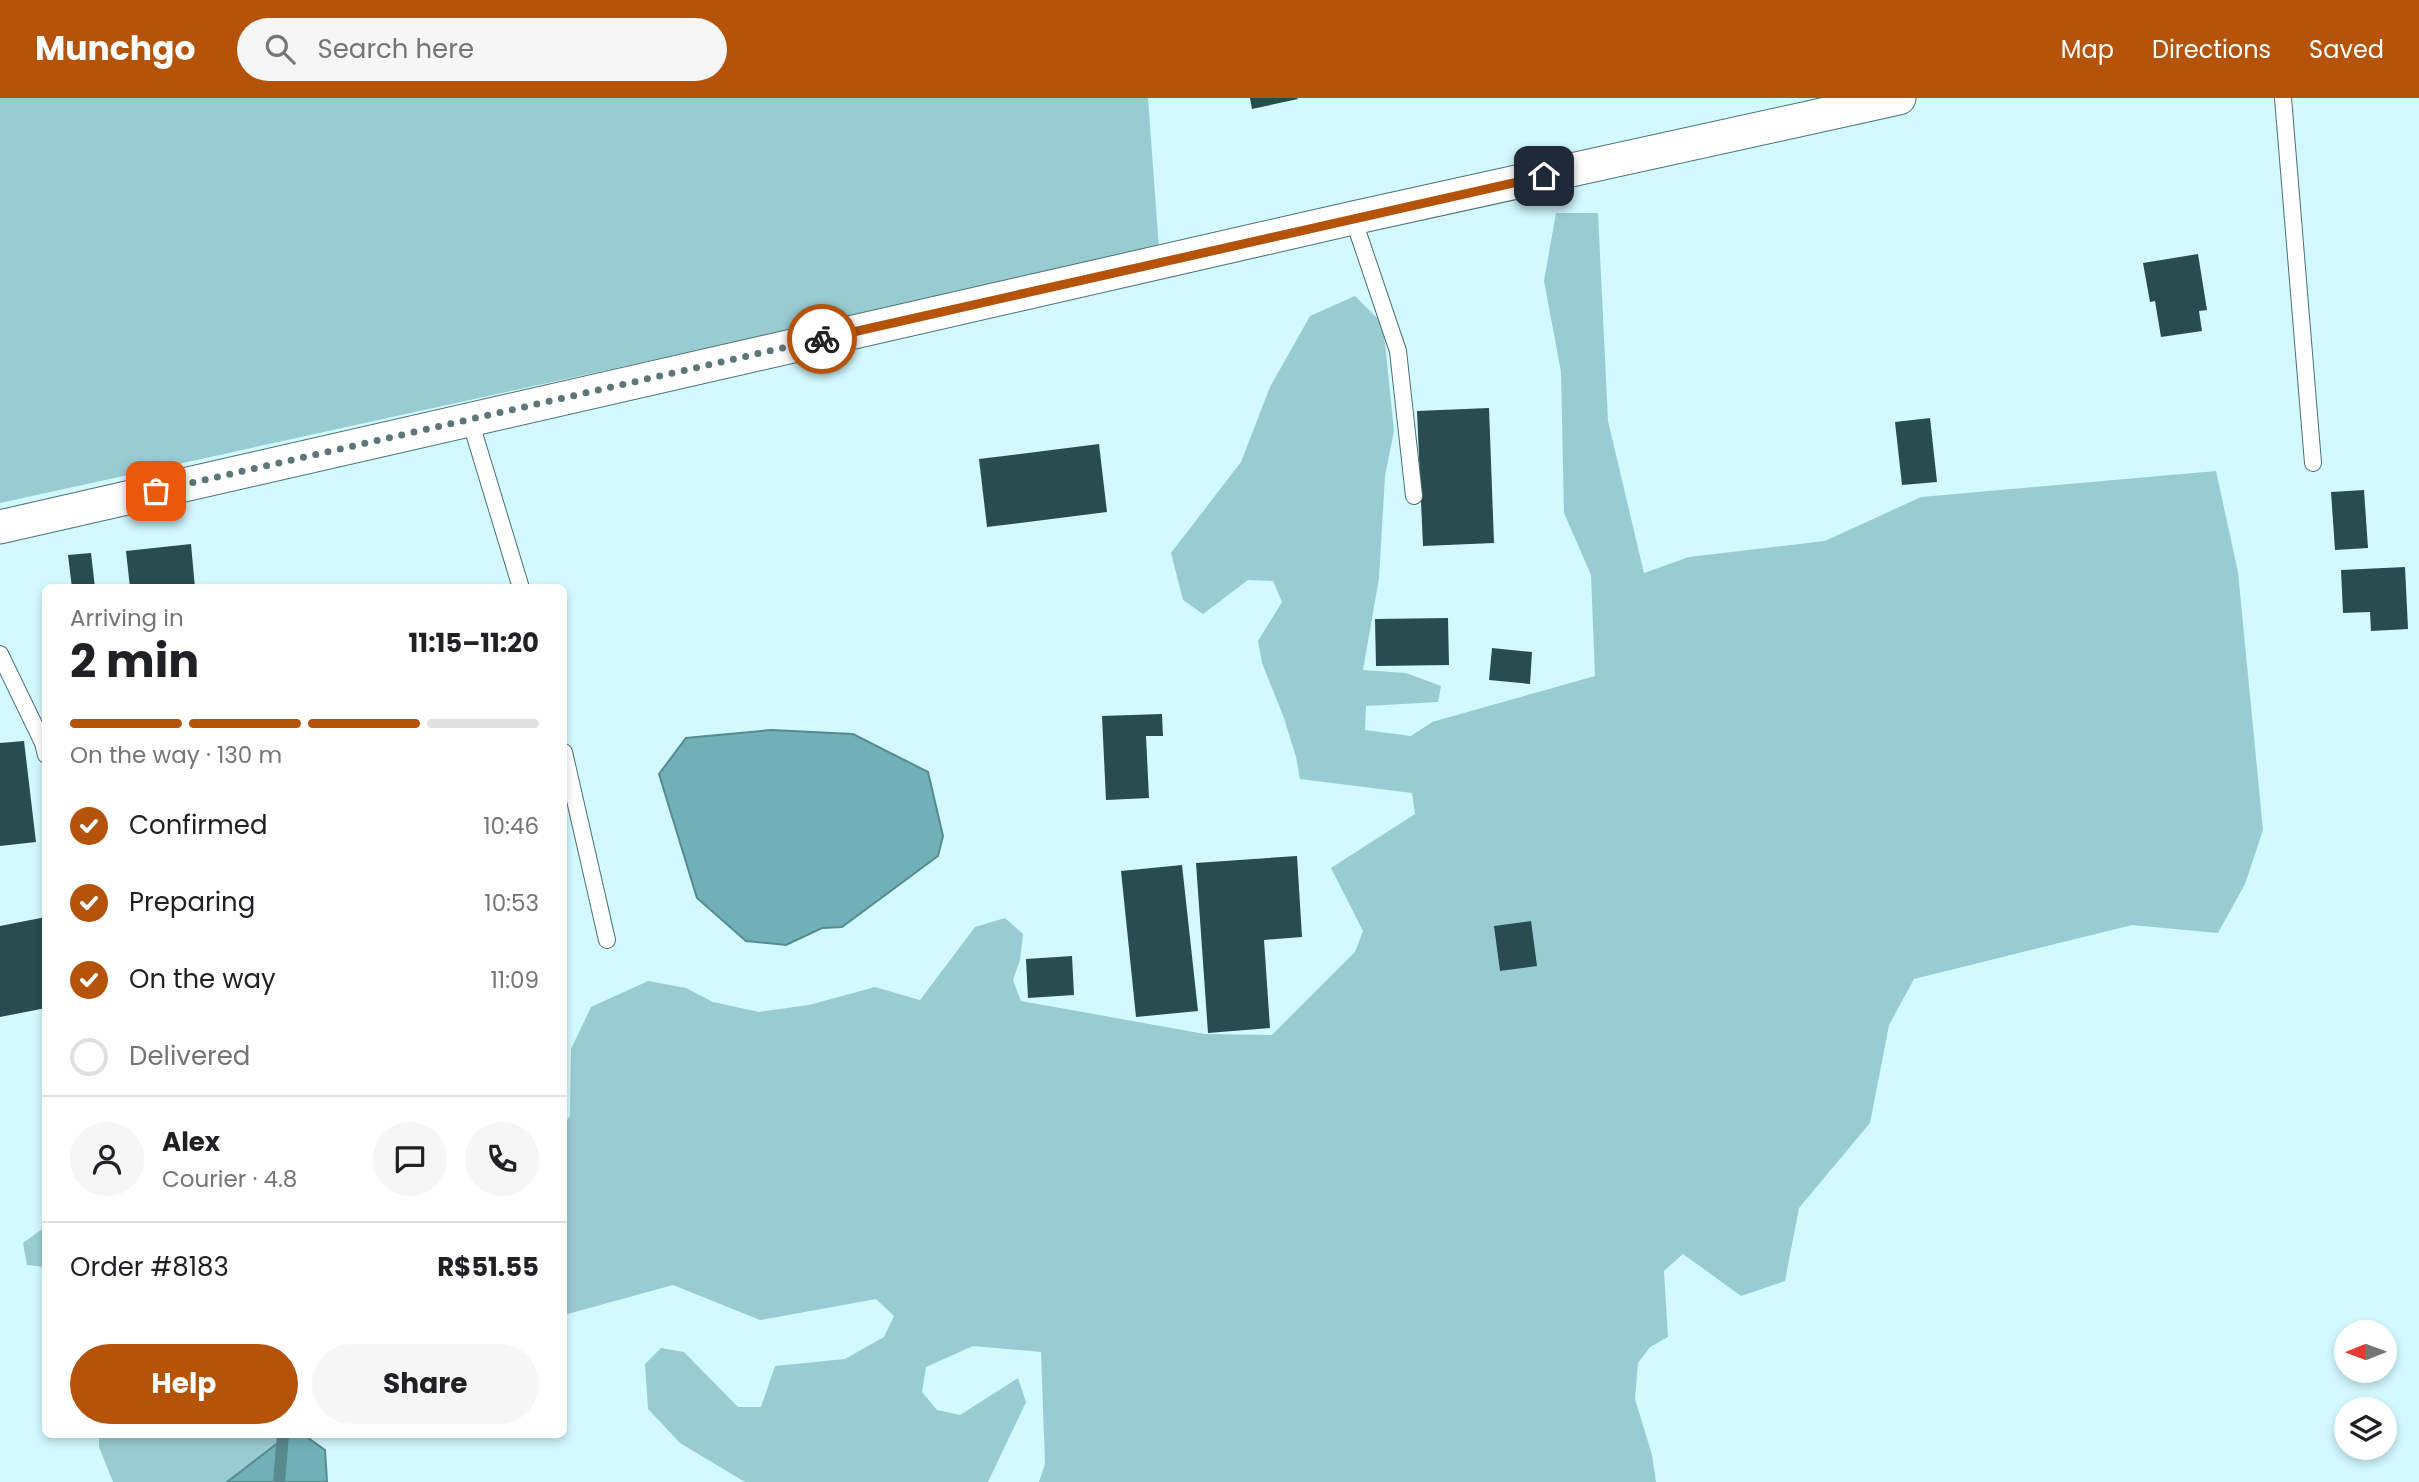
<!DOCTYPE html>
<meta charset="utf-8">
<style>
:root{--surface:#fff;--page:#f6f6f6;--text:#202124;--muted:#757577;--line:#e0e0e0;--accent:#b45309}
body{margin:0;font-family:Poppins,sans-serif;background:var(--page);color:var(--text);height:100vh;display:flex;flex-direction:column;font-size:26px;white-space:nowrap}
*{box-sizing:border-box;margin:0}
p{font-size:23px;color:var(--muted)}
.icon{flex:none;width:38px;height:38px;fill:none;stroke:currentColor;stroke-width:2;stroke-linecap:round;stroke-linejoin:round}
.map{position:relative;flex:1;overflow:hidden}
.sheet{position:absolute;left:42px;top:486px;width:525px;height:854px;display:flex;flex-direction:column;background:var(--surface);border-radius:10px;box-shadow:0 4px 10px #0003}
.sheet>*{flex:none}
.needle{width:46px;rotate:269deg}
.controls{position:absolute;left:2334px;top:1222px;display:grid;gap:14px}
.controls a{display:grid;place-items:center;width:63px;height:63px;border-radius:50%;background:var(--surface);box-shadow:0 4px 10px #0003;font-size:35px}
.pin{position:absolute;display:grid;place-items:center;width:60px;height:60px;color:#fff;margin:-30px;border-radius:14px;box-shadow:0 4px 10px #0006}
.courier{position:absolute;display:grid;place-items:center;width:70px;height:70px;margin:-35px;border:5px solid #b45309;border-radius:50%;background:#fff;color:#222;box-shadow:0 2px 9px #0007}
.overview em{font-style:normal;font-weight:700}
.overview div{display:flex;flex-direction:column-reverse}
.overview{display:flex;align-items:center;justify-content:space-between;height:119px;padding:0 28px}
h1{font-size:46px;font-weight:700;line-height:52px}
.bar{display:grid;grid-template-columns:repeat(4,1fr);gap:10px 7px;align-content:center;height:84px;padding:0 28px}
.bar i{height:9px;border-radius:5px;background:var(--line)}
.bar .current{background:var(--accent)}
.bar p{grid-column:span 4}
.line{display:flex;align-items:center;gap:18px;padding:0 28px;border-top:2px solid var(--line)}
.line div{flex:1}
.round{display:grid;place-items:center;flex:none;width:74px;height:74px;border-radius:37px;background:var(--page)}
ol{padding:0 28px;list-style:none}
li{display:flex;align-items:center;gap:21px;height:77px}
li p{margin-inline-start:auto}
li .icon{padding:7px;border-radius:50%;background:var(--accent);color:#fff;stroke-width:4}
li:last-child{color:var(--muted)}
li i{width:38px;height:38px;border:4px solid var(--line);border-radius:50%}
.button{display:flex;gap:14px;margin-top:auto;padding:14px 28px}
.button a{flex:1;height:80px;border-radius:42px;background:var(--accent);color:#fff;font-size:28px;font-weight:700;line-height:80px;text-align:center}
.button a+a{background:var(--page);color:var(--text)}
header{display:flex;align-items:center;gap:42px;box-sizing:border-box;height:98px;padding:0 35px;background:var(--accent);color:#fff}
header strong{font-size:33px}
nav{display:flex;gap:38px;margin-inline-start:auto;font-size:24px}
.search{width:490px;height:63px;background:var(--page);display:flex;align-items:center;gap:18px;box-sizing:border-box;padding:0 24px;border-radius:38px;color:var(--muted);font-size:26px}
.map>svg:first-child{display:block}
.green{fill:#99ccd2}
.water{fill:#70b1b9;stroke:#588a90;stroke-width:2}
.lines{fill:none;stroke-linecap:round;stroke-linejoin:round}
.stream{stroke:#588a90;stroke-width:12}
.building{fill:#284c50}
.lane-casing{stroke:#4b6f74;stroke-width:18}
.street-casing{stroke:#4b6f74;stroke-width:35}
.lane{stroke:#fff;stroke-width:16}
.street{stroke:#fff;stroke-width:33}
.done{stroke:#5d7679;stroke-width:7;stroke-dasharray:0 12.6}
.route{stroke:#b45309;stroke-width:9}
</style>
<header>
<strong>Munchgo</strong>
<div class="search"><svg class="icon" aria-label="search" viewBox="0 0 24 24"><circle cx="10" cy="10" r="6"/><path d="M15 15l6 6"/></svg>Search here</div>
<nav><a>Map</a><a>Directions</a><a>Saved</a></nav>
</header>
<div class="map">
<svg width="2419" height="1384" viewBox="0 0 2419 1384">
<rect width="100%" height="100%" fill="#d1f9fe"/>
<!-- green -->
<g class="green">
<polygon points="0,0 1148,0 1159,151 0,405"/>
<polygon points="1556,115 1598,115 1608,323 1644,475 1689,459 1825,443 1921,399 2216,373 2238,474 2263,732 2245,786 2218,835 2132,827 1914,881 1889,927 1870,1025 1799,1110 1785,1183 1741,1198 1683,1156 1664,1173 1668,1239 1650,1249 1638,1265 1635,1301 1652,1357 1656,1384 1039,1384 1045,1366 1041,1254 973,1248 926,1269 922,1294 937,1312 960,1317 1018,1280 1026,1304 988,1384 745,1384 680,1345 648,1311 645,1266 661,1250 684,1254 738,1309 761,1309 775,1268 845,1261 884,1239 894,1218 876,1201 760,1222 673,1187 564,1217 564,1026 570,1018 571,951 591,909 648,883 686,890 713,904 759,914 809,907 875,889 920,902 975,829 1005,820 1023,836 1020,862 1013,882 1021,903 1205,936 1272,937 1355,854 1363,833 1331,770 1415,716 1412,695 1300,681 1296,659 1284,620 1262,565 1258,543 1282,504 1273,483 1248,482 1203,516 1183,502 1171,455 1241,364 1270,289 1310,218 1355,198 1383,226 1394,333 1385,378 1379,480 1363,572 1406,575 1441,588 1438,604 1366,608 1365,632 1411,638 1432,624 1595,578 1591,477 1564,415 1561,274 1544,183"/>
<polygon points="45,1129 45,1169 27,1167 23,1145"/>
<polygon points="99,1337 288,1337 227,1384 113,1384 99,1349"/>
</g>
<!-- water -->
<g class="water">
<polygon points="771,632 853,636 928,674 943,738 938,758 842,829 822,830 786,847 746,843 697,800 659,676 686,640"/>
<polygon points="288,1337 304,1337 325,1352 327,1384 227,1384"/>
</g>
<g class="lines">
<!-- stream -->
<polyline class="stream" points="279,1384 283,1337"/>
</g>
<!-- building -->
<g class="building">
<polygon points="1250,0 1297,0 1298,1 1252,11"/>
<polygon points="2198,156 2207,212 2199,213 2202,233 2161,239 2155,203 2150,204 2143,165"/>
<polygon points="1489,310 1494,445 1423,448 1417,313"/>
<polygon points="1930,320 1937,384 1902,387 1895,324"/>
<polygon points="1099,346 1107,414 987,429 979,361"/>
<polygon points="2364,392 2368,450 2335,452 2331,394"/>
<polygon points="191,446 195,490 130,490 126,453"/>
<polygon points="91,455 95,490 72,490 68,457"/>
<polygon points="2405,469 2408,531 2371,533 2370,514 2343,515 2341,472"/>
<polygon points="1448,520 1449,567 1376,568 1375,521"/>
<polygon points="1492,550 1532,554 1530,586 1489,582"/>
<polygon points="1162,616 1163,638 1146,638 1149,700 1106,702 1102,618"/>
<polygon points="24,643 36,744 0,748 0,645"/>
<polygon points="1297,758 1302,839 1264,842 1270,930 1208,935 1196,765"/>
<polygon points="1182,767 1198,913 1136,919 1121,773"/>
<polygon points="46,819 46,910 0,919 0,828"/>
<polygon points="1531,823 1537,868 1500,873 1494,828"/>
<polygon points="1072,858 1074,897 1028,900 1026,861"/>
</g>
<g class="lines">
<defs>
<g id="lane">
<polyline points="2283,0 2313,365"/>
<polyline points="1353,120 1398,253 1414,398"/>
<polyline points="470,322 521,490"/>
<polyline points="0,556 43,645 46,657"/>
<polyline points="564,654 607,842"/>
</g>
<polyline id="street" points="0,429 1353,120 1899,0"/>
</defs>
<!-- lane casing -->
<use href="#lane" class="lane-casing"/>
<!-- street casing -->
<use href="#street" class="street-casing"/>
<!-- lane -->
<use href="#lane" class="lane"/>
<!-- street -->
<use href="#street" class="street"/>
</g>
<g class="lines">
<!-- done -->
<polyline class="done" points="156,393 822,241"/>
<!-- route -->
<polyline class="route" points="822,241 1544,78"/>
</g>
</svg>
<div class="controls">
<a><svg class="needle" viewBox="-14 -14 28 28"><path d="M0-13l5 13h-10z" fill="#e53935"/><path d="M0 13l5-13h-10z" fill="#757577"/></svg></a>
<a><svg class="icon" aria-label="layers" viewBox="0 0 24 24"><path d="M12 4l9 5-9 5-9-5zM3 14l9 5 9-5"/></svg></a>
</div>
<div class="pin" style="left:156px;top:393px;background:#ea580c"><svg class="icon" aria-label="bag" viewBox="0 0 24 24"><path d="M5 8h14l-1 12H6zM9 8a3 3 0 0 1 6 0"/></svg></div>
<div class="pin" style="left:1544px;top:78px;background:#1f2937"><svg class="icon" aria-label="home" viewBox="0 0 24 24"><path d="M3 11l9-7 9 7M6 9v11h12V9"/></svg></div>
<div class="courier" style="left:822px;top:241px"><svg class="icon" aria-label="bike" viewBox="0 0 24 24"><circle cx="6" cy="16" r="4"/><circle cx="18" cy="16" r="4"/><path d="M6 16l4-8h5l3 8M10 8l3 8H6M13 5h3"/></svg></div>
<section class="sheet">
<div class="overview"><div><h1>2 min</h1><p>Arriving in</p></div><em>11:15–11:20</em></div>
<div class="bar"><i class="current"></i><i class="current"></i><i class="current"></i><i></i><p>On the way · 130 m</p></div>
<ol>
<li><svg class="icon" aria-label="check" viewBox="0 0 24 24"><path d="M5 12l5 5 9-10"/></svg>Confirmed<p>10:46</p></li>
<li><svg class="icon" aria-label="check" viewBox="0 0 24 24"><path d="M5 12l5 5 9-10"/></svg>Preparing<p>10:53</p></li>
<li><svg class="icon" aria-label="check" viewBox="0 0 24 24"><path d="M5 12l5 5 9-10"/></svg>On the way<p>11:09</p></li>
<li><i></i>Delivered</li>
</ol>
<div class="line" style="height:126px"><a class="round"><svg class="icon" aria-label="person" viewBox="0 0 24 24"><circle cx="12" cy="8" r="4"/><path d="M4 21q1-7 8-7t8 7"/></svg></a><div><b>Alex</b><p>Courier · 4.8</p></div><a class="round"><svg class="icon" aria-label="chat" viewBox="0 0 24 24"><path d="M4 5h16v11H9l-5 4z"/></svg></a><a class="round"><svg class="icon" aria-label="phone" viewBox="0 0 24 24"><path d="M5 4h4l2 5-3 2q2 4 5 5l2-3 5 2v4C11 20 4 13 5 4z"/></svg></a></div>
<div class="line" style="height:91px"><div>Order #8183</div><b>R$51.55</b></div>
<div class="button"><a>Help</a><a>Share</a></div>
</section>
</div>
